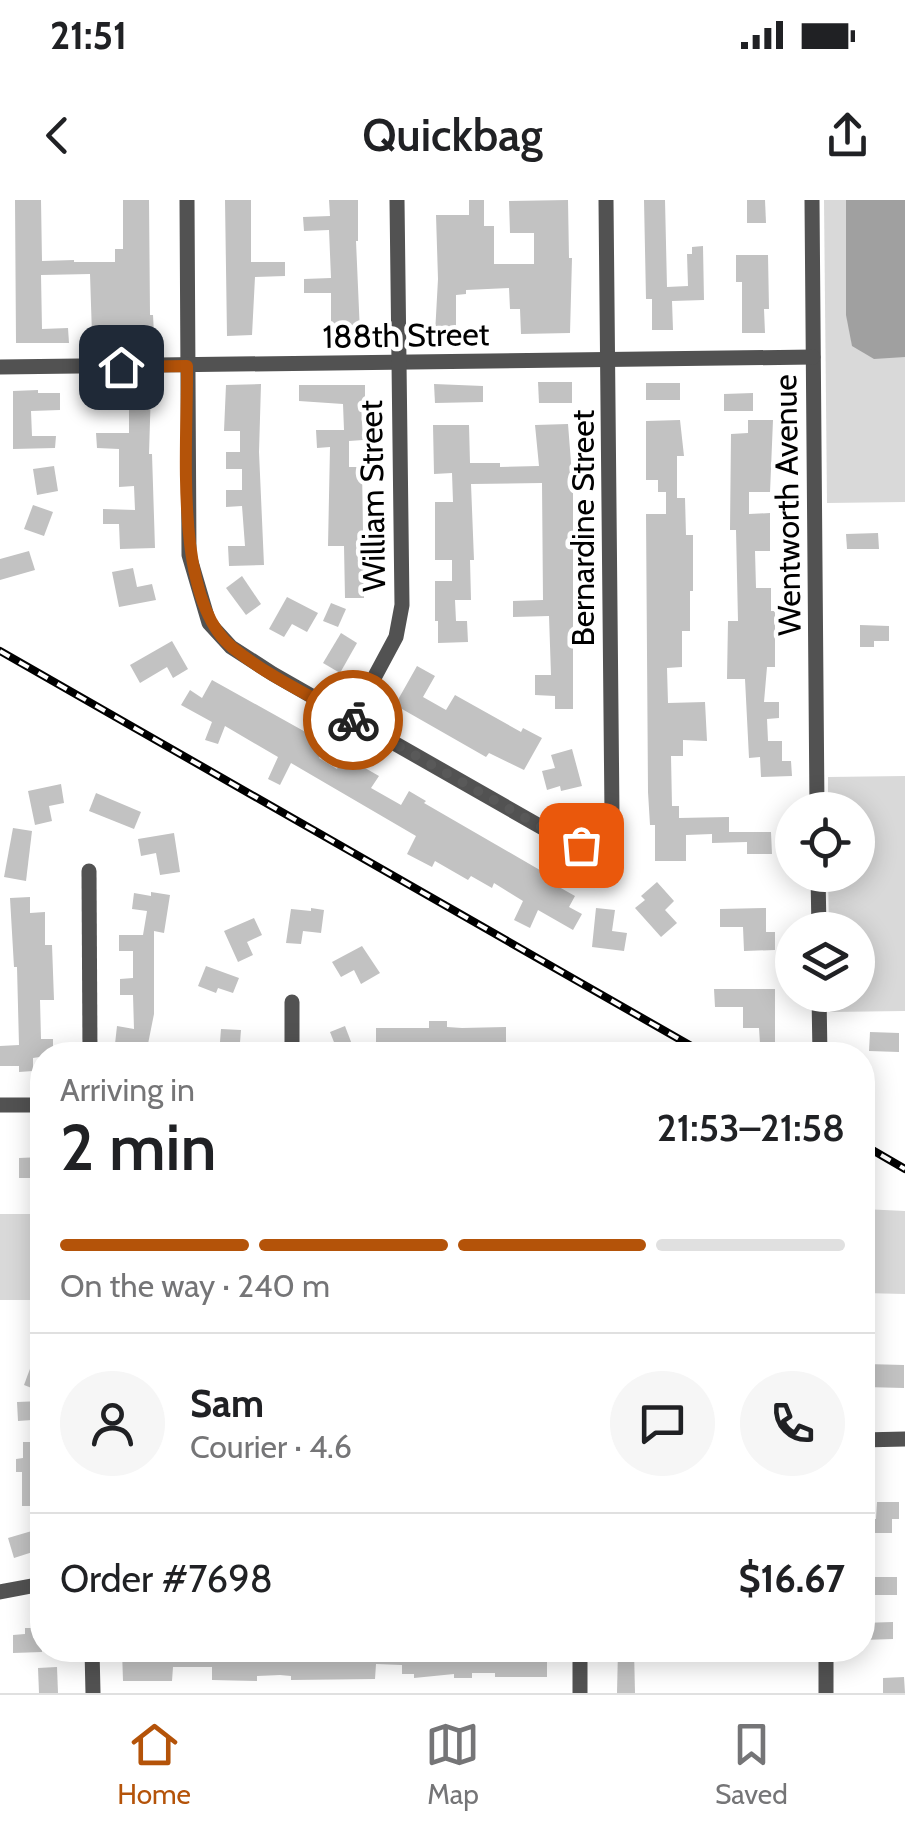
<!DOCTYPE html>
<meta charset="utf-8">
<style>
:root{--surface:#fff;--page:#f6f6f6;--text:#202124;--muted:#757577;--line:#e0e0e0;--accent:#b45309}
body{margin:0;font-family:Cabin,sans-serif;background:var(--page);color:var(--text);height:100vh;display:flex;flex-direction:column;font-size:38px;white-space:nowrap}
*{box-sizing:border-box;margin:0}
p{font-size:32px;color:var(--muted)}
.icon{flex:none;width:55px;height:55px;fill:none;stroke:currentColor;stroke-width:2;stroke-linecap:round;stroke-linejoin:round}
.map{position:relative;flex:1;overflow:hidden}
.side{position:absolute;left:30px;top:842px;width:845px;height:620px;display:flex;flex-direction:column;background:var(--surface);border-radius:40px;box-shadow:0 5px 25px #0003}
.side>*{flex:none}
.tools{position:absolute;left:775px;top:592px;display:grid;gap:20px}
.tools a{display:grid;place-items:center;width:100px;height:100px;border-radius:50%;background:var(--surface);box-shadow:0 5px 25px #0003;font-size:50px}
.pin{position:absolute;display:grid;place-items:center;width:85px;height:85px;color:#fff;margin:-42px;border-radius:20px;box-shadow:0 5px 15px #0006}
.courier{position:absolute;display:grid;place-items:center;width:100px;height:100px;margin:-50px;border:8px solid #b45309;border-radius:50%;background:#fff;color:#222;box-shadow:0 2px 12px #0007}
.headline em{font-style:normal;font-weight:600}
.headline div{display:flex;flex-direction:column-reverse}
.headline{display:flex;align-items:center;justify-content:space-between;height:170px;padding:0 30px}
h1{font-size:65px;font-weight:600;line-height:75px}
.bar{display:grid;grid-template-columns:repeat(4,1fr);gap:15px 10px;align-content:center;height:120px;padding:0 30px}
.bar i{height:12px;border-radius:8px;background:var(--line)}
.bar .selected{background:var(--accent)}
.bar p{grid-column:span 4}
.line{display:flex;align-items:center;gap:25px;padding:0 30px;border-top:2px solid var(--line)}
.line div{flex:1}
.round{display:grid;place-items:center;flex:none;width:105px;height:105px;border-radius:52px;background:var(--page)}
.status{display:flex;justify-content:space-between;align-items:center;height:70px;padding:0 50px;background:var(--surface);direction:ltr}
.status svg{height:28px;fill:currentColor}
header{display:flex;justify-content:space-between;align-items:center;height:130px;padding:0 30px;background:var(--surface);font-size:45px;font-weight:600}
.dock{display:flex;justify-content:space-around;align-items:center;height:140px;border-top:2px solid var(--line);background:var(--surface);font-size:28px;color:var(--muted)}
.dock a{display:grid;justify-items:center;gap:5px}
.dock .selected{color:var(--accent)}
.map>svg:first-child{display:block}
.green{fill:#d9d9d9}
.water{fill:#a0a0a0}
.building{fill:#c2c2c2}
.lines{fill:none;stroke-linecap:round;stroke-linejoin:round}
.minor{stroke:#525252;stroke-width:15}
.rail-casing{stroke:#000;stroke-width:8}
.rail{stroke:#fff;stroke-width:4;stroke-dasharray:11;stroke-linecap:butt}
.done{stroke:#595959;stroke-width:10;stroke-dasharray:0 18}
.route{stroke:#b45309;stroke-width:12}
.labels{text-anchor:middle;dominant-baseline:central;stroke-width:9;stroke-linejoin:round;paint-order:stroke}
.street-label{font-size:32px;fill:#000;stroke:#fff}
</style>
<div class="status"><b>21:51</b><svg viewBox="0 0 49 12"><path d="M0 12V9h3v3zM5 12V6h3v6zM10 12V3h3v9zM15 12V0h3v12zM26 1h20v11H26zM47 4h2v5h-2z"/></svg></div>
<header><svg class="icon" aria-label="back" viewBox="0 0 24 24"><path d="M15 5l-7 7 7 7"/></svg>Quickbag<svg class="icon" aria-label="share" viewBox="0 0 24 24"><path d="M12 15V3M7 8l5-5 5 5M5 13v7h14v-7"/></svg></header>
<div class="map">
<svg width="905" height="1493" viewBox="0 0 905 1493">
<rect width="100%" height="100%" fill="#fff"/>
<!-- green -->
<g class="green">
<polygon points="824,0 905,0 905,302 827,303"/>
<polygon points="905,576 905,811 830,812 830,795 858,795 858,730 829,730 828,675 858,675 858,610 828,610 828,577"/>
<polygon points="863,1009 905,1011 905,1094 863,1093"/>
<rect x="0" y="1014" width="42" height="86"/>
</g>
<!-- water -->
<polygon class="water" points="846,0 905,0 905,157 874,159 852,146 846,115"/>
<!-- building -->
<g class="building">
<polygon points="15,0 41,0 42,61 74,60 74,62 115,62 115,49 123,49 123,0 149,0 150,115 153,115 154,134 92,135 90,74 41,75 42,129 68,128 69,143 16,143"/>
<polygon points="225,0 251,0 251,62 285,62 285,76 255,77 252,135 227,136"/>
<polygon points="329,0 358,0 358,41 356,41 360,133 331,134 331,93 304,93 304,79 331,78 329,30 304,31 303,17 330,16"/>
<polygon points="469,0 484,0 484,26 494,26 494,64 534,64 534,33 510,33 509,1 568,0 569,58 572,58 570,133 521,134 520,109 510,109 509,88 466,90 466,94 456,95 456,134 435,134 438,79 436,15 469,15"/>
<polygon points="644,0 665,0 667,87 688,86 687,54 692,54 692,47 703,46 704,100 672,101 673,130 652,130 652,99 646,99"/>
<polygon points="747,0 765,0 766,23 747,23"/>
<polygon points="736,55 768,55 769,109 764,109 765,133 742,133 742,82 736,82"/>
<polygon points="538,182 572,182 572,203 539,203"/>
<rect x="646" y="183" width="34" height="17"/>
<polygon points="261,184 259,252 264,365 229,366 228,346 245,346 242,306 226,307 226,290 242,290 242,269 226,269 226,252 240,252 240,231 224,231 226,185"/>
<polygon points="434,184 483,186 483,202 435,203"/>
<polygon points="299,185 365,185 365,204 361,204 363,240 349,241 349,267 362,267 364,398 345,398 344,346 328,346 330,247 317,248 316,230 344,230 343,204 299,201"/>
<polygon points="116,188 151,188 149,254 152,254 155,348 120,349 119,324 103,324 103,309 135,310 134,286 119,287 119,249 97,248 96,233 129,233 129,206 116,206"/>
<polygon points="38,190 38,193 60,193 60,210 31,211 32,236 56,236 55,248 13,249 13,191"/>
<polygon points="753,193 753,211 724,211 724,194"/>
<polygon points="680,220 684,256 677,256 677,298 685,298 686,335 693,335 693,391 690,391 690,431 682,431 682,467 667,468 668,503 705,502 707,541 683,540 683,556 671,556 672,606 679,606 679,618 729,617 729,632 771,632 772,654 747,654 747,642 712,643 712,634 686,635 686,661 655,661 655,625 650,625 648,592 646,314 666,314 666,292 658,292 658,280 646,280 646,221"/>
<polygon points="748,220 773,220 770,292 749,292 749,314 770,313 770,351 755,351 756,388 771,388 771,411 775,411 775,467 767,467 764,502 779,502 779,518 767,519 768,541 782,541 782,561 791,561 792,576 761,577 760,557 749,558 745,479 727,479 728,421 738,421 736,330 730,330 731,234 748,233"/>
<polygon points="568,224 573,288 573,509 555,509 555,496 535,495 535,475 551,475 549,416 513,417 513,401 543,400 542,283 471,284 474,360 470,360 471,400 455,400 456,421 467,421 468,442 438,443 438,421 435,421 435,381 452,381 452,360 435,360 435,302 453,302 452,273 434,274 433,225 469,225 470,263 500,263 500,267 539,266 535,225"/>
<polygon points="54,266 58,291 37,295 33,269"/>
<polygon points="33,305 53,312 44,336 24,329"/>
<polygon points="878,333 879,349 847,349 846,334"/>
<polygon points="29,351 35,370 0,380 0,359"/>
<polygon points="133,368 137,387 152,384 156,400 119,407 112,372"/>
<polygon points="242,376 261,404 246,415 226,388"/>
<polygon points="287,397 318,413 307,432 292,424 284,437 269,429"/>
<polygon points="331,403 346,409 338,427 323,421"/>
<polygon points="860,425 889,426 889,441 874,441 874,447 860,447"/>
<polygon points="341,433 357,443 340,473 323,463"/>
<polygon points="172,441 188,469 173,478 167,467 140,483 130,465"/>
<polygon points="417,466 435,476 423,497 446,510 455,495 521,532 523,528 542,538 524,570 489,553 486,557 395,505"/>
<polygon points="212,480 327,544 319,558 337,569 344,556 379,576 371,588 401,605 409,591 426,601 424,603 545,673 543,678 575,696 569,707 582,714 573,730 538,710 530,728 514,720 523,701 494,683 492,688 471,676 468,680 435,661 432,667 407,654 416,636 291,563 280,585 268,579 278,557 225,526 218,544 205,540 212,522 181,505 190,490 202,498"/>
<polygon points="572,549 582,586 561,591 560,586 547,590 542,571 555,568 551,555"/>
<polygon points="61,584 64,603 49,606 52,621 35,625 28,591"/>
<polygon points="96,593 141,612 134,629 89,611"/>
<polygon points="13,628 32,631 26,681 4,677"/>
<polygon points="174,633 180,672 160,675 156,653 141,656 138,639"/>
<polygon points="657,682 674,701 665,710 677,723 661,737 635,708 645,700 641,696"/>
<polygon points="151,692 170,695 164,733 154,731 154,814 148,844 220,842 221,829 241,830 239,855 133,855 134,847 115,844 117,826 134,829 133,795 120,795 120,779 133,778 133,751 119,751 119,735 143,735 147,711 132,709 134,693 151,696"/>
<polygon points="30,697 30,713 45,712 45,745 52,745 54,800 40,800 41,839 53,839 53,855 33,858 33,871 19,872 19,866 0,866 0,846 19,845 17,767 14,767 10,698"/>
<polygon points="311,708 324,710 321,733 303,731 301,744 286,743 291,709 311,711"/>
<polygon points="596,708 615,710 612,731 627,733 624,751 592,747"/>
<polygon points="766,708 766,732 775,732 775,750 744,751 743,727 720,727 720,709"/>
<polygon points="254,718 262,735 247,742 253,755 238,762 224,731"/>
<polygon points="362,746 380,773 361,784 354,770 341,777 332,762"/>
<polygon points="206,766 239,778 233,793 218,788 216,793 198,786"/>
<polygon points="714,789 775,789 775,844 760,844 759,828 743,828 743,807 715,807"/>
<polygon points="429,821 447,821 447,827 462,828 506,827 506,847 489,847 489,855 446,855 446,847 410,846 393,847 393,855 376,855 376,828 429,828"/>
<polygon points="345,826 356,855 339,855 330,832"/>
<polygon points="870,832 899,833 899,852 869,851"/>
<polygon points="523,844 572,844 572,855 524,855"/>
<polygon points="42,957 42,978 19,978 19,958"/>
<polygon points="41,1139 42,1139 42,1192 24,1185"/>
<polygon points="866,1164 904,1165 904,1188 865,1187"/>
<polygon points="42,1201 42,1306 22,1306 22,1272 16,1272 16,1259 23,1258 23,1242 32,1242 32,1220 18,1221 17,1202"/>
<polygon points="877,1302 899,1302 899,1319 892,1319 892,1333 862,1333 862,1319 876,1319"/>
<polygon points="42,1328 42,1349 14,1358 8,1338"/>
<rect x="862" y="1377" width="35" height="18"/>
<polygon points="893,1422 893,1439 862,1440 862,1423"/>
<polygon points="25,1428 42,1428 42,1452 13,1453 13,1435 25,1434"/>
<polygon points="122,1450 227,1450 227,1458 250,1458 250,1450 298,1450 298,1457 309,1457 309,1461 360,1460 360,1450 420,1450 420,1455 442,1455 442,1450 460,1450 461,1455 483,1455 483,1450 501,1450 502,1454 528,1454 528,1450 547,1450 547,1477 495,1477 495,1473 472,1473 472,1478 454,1478 454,1474 414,1478 414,1474 402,1474 402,1465 376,1464 375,1479 291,1480 291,1476 280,1475 257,1476 257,1481 212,1480 212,1467 173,1467 172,1481 123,1481"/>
<polygon points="618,1450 634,1450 635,1493 617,1493"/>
<polygon points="57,1467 58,1493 39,1493 38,1468"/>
<polygon points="904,1477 905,1493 883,1493 883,1478"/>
</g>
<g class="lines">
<!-- minor -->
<g class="minor">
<polyline points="187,0 189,355 209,423 231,447 273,474 557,636 605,655 612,615 606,0"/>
<polyline points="812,0 817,610"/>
<polyline points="0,167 813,157"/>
<polyline points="352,519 396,437 402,405 397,0"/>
<polyline points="89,671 90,855"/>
<polyline points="818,675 819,730"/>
<polyline points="819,795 820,855"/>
<polyline points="292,855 292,802"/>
<polyline points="0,905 42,905"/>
<polyline points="862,1240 905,1239"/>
<polyline points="0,1392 42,1384"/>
<polyline points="92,1450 93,1493"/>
<polyline points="580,1450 580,1493"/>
<polyline points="826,1450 826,1493"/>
</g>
<defs>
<g id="rail">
<polyline points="0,451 707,855"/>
<polyline points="862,944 905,969"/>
</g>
</defs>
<!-- rail casing -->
<use href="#rail" class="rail-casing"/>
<!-- rail -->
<use href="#rail" class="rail"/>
</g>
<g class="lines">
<!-- done -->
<polyline class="done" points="353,520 557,636 581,645"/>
<!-- route -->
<path class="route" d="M121 167 187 166C188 240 172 400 233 448 269 477 313 497 353 520"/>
</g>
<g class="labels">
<!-- street labels -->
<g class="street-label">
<text transform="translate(406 135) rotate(-1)">188th Street</text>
<text transform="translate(372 296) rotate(-91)">William Street</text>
<text transform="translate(787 305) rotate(-91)">Wentworth Avenue</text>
<text transform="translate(582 328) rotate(-90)">Bernardine Street</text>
</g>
</g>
</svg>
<div class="tools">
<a><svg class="icon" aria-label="locate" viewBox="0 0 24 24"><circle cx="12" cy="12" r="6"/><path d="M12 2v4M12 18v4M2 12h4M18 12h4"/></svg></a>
<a><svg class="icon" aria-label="layers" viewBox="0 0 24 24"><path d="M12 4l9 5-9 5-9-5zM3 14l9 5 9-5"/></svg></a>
</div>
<div class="pin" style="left:581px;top:645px;background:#ea580c"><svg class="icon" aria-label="bag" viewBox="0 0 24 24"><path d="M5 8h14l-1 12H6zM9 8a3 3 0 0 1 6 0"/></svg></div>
<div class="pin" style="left:121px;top:167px;background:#1f2937"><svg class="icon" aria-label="home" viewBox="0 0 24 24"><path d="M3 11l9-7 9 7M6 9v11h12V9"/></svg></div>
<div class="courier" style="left:353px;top:520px"><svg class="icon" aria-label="bike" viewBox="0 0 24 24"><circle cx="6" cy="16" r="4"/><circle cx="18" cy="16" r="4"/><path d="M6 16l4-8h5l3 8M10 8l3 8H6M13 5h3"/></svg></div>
<section class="side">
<div class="headline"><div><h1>2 min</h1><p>Arriving in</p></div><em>21:53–21:58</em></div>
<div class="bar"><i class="selected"></i><i class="selected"></i><i class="selected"></i><i></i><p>On the way · 240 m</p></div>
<div class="line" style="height:180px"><a class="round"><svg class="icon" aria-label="person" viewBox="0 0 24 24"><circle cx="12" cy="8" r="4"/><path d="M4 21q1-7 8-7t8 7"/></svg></a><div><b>Sam</b><p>Courier · 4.6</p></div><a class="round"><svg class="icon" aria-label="chat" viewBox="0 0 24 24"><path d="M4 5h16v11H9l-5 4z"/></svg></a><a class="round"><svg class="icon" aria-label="phone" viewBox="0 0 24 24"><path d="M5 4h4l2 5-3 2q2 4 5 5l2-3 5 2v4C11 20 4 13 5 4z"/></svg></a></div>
<div class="line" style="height:130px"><div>Order #7698</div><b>$16.67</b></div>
</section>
</div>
<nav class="dock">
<a class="selected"><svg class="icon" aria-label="home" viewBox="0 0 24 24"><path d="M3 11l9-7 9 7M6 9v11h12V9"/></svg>Home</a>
<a><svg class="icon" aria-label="map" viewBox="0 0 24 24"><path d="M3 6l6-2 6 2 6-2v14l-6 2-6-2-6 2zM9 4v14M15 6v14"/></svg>Map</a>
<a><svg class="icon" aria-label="saved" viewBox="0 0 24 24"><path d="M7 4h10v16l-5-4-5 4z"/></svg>Saved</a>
</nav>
